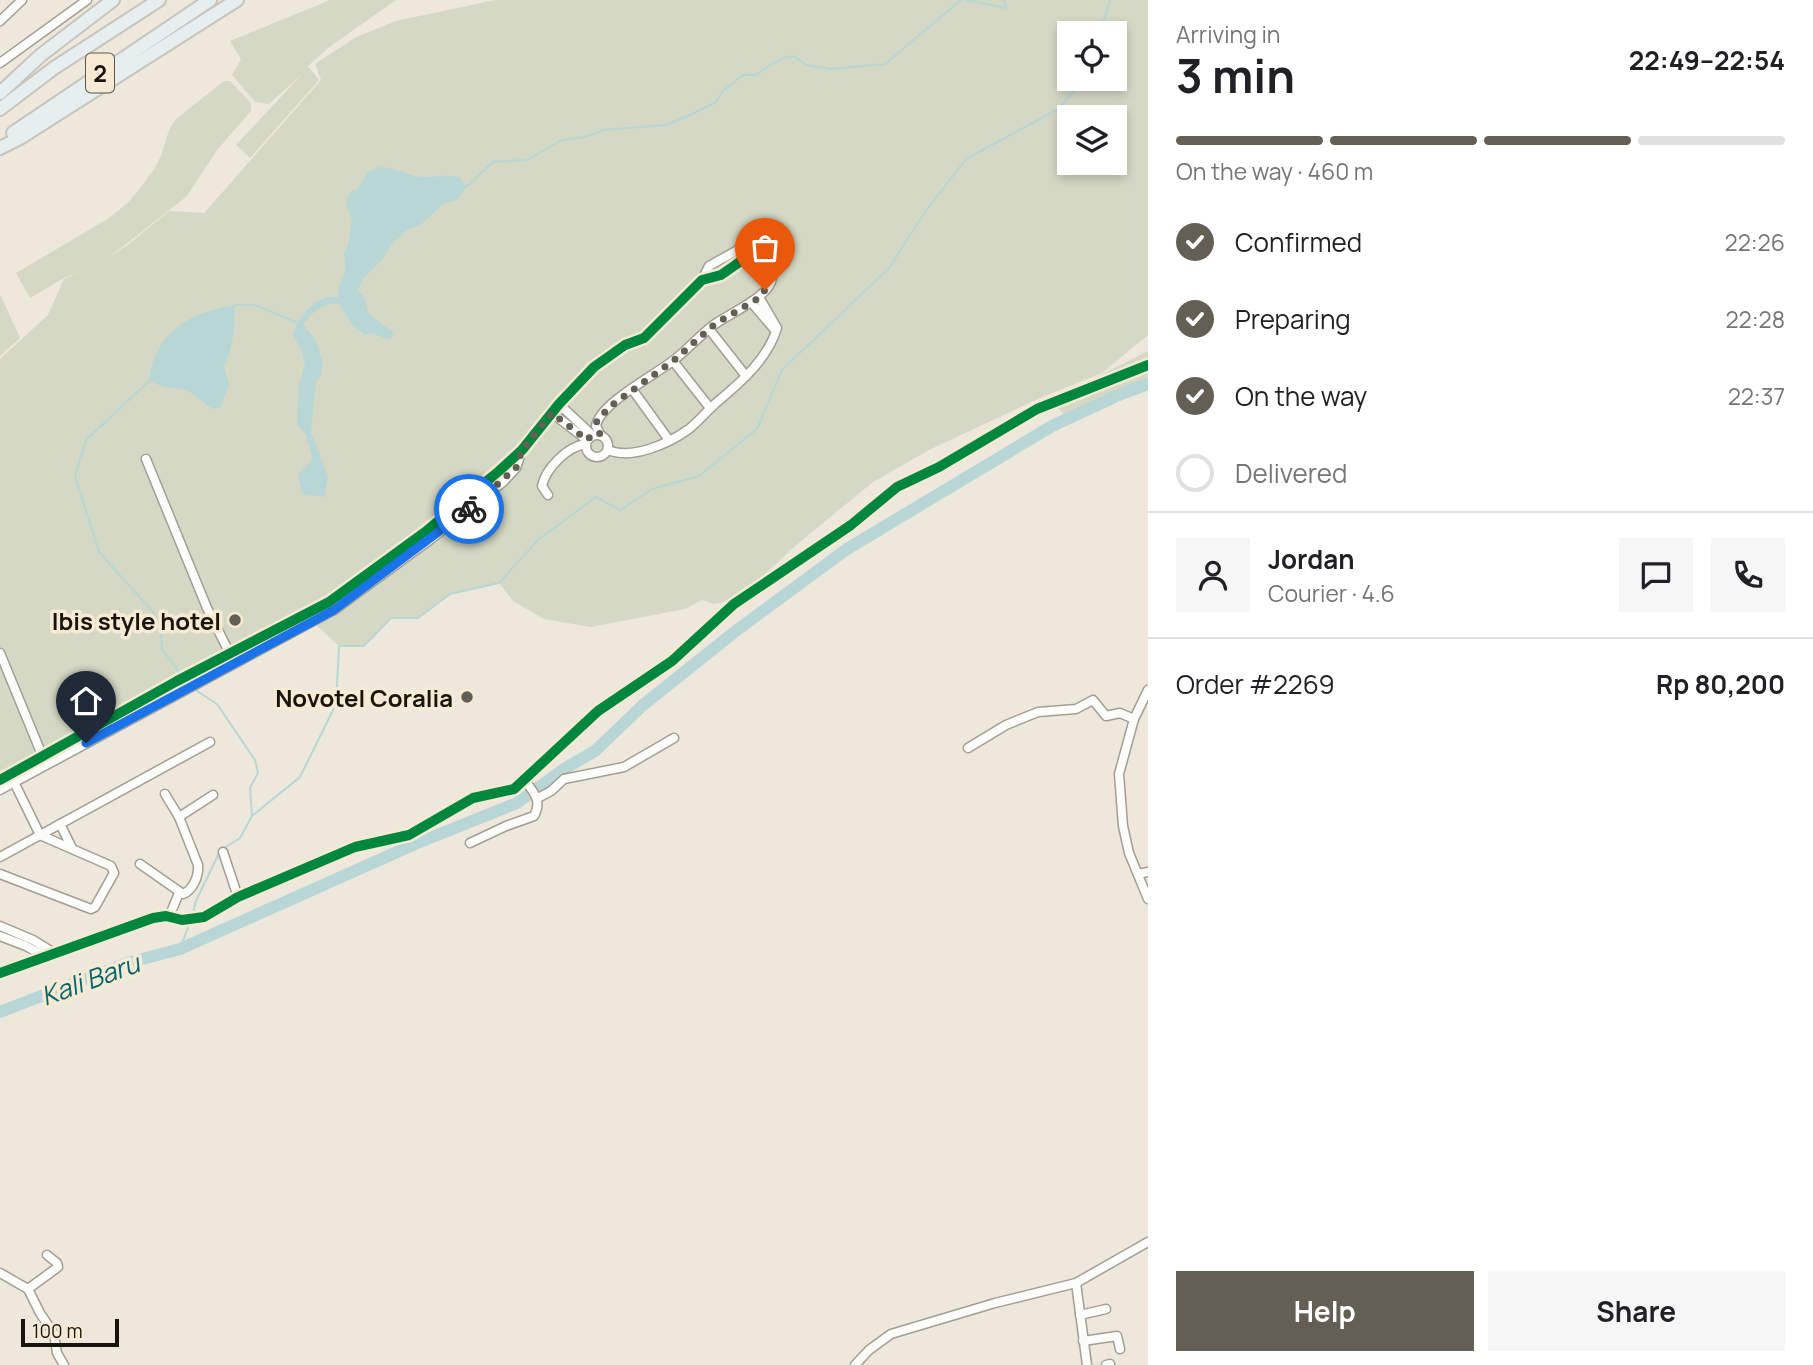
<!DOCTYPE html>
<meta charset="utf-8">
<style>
:root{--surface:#fff;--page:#f6f6f6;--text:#202124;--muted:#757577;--line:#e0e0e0;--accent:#645f55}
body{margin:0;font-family:Manrope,sans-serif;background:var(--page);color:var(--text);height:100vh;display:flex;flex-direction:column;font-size:26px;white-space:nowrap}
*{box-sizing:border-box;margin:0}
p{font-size:23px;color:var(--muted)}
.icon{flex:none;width:38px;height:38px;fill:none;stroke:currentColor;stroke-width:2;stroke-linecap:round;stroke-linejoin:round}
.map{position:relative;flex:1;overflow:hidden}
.panel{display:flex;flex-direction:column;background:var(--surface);width:665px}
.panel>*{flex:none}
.buttons{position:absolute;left:1057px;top:21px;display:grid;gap:14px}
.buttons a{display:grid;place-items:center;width:70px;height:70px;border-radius:0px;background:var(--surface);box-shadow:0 4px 10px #0003;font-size:35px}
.scale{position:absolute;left:21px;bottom:18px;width:98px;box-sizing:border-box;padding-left:7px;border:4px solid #19150d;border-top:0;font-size:19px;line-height:24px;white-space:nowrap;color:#19150d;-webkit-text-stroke:5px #f6ead4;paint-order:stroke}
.pin{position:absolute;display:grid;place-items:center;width:60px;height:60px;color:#fff;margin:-72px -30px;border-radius:50% 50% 50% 0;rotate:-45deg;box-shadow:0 0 7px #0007}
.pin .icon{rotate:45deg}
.courier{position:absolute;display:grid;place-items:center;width:70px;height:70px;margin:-35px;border:5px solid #1a73e8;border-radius:50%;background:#fff;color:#222;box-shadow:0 2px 9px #0007}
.headline em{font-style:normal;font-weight:700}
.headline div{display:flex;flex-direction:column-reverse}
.headline{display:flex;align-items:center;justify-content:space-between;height:119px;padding:0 28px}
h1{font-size:46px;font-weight:700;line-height:52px}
.bar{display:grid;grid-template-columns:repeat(4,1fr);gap:10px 7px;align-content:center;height:84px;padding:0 28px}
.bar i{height:9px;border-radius:5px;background:var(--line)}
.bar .on{background:var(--accent)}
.bar p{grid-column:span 4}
.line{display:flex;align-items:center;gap:18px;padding:0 28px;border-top:2px solid var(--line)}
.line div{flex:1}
.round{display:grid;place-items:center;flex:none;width:74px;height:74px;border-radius:0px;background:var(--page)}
ol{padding:0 28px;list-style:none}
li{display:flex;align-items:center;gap:21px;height:77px}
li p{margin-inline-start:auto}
li .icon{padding:7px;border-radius:50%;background:var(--accent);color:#fff;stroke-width:4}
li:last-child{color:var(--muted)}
li i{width:38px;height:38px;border:4px solid var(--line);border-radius:50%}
.button{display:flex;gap:14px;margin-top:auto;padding:14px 28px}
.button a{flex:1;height:80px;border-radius:0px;background:var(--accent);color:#fff;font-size:28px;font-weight:700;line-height:80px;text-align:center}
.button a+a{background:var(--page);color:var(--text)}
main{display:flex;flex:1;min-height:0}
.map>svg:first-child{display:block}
.green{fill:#d4d8c4;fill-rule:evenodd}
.water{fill:#b8d6d5}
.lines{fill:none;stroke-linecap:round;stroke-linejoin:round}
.stream{stroke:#b8d6d5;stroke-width:2}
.river{stroke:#b8d6d5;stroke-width:12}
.minor-casing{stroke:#a39e94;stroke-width:11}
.highway-casing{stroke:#c6c4bd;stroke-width:16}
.minor{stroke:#fcfcfa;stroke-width:8}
.highway{stroke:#e7eef0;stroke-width:12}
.cycleway-casing{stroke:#f6ead4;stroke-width:15}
.cycleway{stroke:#00873e;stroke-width:10}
.done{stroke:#645f55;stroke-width:7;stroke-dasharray:0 12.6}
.route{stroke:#1a73e8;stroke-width:9}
.poi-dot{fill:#645f55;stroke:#f6ead4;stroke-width:2.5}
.labels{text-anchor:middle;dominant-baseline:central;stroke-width:7;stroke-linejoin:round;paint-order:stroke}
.shield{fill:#f6ead4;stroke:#5b5549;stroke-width:2}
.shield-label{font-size:23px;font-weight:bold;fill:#19150d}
.poi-label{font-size:24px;font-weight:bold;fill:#19150d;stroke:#f6ead4;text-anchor:end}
.water-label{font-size:26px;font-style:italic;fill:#02646c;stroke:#f6ead4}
</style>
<main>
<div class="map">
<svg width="1148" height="1365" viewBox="0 0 1148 1365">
<rect width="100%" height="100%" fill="#eee8dc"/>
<!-- green -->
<g class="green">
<polygon points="330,0 396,0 328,48 308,66 319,80 250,158 236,145 303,73 269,104 255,102 232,75 241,59 230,41"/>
<path d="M495 0H1148V335L1102 373 1040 398 929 450 873 482 794 547 764 575 728 601 714 604 702 600 685 609 591 627 544 619 513 601 499 583 450 594 418 618H391L364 646H339L302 612 0 772V359L48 315 64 279 83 270 64 278 30 298 16 273 109 218 129 202 153 171 161 156 169 130 176 119 224 81H230L251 103V111L217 150 187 196 110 257 129 244 169 211 204 213 321 80 315 64 356 37 396 21ZM1069 33H1115V79H1069ZM1069 117H1115V163H1069Z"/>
<polygon points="0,294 20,338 0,356"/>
<polygon points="1148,351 1148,379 1065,415 1056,406 1075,388"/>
</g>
<!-- water -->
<g class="water">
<path d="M381 167C394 168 403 173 415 176 430 180 444 172 461 178L466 187 457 200 444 203 419 226 408 229 391 245 381 261 362 280 358 291 365 298 368 313 394 333 390 340 372 333 365 335 352 324 339 304C323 302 313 312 303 324L316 341 323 364 321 375 316 382 311 432 328 477 324 497 302 494 298 475 313 459 306 435 297 423 299 385 305 364 302 350 293 336C296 321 312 300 328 297 332 296 335 298 339 297L338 289 346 268 344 255 348 244 352 220 346 204 350 192 358 189 367 172Z"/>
<path d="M235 305C235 328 233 346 224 367L229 384 220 408 213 409 187 390 164 387 149 381C155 331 190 313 235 305Z"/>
</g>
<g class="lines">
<!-- stream -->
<g class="stream">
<polyline points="967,0 1006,8 1004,0"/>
<polyline points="1100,33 1110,0"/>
<polyline points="466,187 493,162 527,160 562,140 585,137 604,130 665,125 688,116 716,102 723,91 743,75 756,75 770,65 783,58 794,56 806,65 831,69 885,64 961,0"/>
<polyline points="235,305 255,305 298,323"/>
<polyline points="149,381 86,440 75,476 99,552 154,613 161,628 162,649 181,675"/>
<polyline points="194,689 217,704 255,760 258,773 250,788 252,816 240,838 224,848"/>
<polyline points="252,816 300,777 336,704 339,646 364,646 391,618 418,618 450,594 499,583 538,540 596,497 620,510 652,489 699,476 757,429 782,370 889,268 925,212 966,159 1058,109 1085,79"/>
<polyline points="192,916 196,901 220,851"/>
<polyline points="180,949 190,922"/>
</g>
<!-- river -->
<polyline class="river" points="0,1012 127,963 180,949 415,844 517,803 564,769 595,751 643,705 737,630 847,549 1052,426 1121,394 1148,384"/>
<defs>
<g id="minor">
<polyline points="0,21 22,0"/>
<polyline points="0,63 87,0"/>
<polyline points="702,280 709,266 736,251 765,230"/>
<polyline points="751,302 774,329"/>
<polyline points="709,329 746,376"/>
<polyline points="673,361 710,408"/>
<polyline points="632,389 669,440"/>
<polyline points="559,404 592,435"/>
<polyline points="552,413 587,440"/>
<path d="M600 434 596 426C600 403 655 375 674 360 688 349 700 335 715 324 730 313 770 297 772 278"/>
<circle cx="597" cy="446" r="11"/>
<path d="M608 450C632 460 668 444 689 429 699 421 707 411 716 403 740 383 768 359 777 328L759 297"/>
<polyline points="146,459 207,608 230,654"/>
<path d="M548 495 542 486C546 468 567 447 585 444"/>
<polyline points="0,653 42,755"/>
<polyline points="1148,690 1134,719 1119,774 1123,826 1129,853 1148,899"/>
<polyline points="968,748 1006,725 1038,712 1076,709 1093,700 1106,716 1120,713 1134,719"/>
<polyline points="0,780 177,681 329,602 425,532 499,471 522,450 559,404 594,367 625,345 644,338 702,280 721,275 751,254 772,243"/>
<polyline points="0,790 334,610 431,539 503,482 516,468 521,453"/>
<polyline points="538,798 551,791 564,779 624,767 674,738"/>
<polyline points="179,817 213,795"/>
<polyline points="60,824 72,848"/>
<path d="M470 843 506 826 534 816C542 802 535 793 525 781"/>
<polyline points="223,852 238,897"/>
<polyline points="0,857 210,742"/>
<path d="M140 864 183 894C193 890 199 876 198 865L179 817 165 794"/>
<polyline points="0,874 91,909 95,907 114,873 111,866 40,835 12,778"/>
<polyline points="1138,874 1148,872"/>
<polyline points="169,917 179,893"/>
<polyline points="0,926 33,940 54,953"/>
<polyline points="0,936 26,946 44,956"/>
<polyline points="0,973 153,918 166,916 182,920 204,917 238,897 355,847 409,835 473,798 514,789 598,711 672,661 734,604 851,525 897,487 939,467 1037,409 1148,365"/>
<polyline points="0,1273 28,1289 40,1313 54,1334 57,1353 64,1365"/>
<polyline points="1076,1283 1087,1365"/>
<polyline points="28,1289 58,1267 57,1263 47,1255"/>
<polyline points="1080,1315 1106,1309"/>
<polyline points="1083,1341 1117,1336 1120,1349"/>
<polyline points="855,1365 869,1350 891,1334 995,1303 1076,1283 1148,1242"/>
<polyline points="1106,1365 1110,1364"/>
</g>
<g id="highway">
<polyline points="0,93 41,55 113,0"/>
<polyline points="0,109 54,68 159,0"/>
<polyline points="13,133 210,0"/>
<polyline points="0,148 20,138 237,0"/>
</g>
</defs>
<!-- minor casing -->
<use href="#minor" class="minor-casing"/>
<!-- highway casing -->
<use href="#highway" class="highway-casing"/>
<!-- minor -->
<use href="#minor" class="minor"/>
<!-- highway -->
<use href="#highway" class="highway"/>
<defs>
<g id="cycleway">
<polyline points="0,780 177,681 329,602 425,532 499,471 522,450 559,404 594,367 625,345 644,338 702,280 721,275 751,254 772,243"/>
<polyline points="0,973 153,918 166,916 182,920 204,917 238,897 355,847 409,835 473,798 514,789 598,711 672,661 734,604 851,525 897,487 939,467 1037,409 1148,365"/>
</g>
</defs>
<!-- cycleway casing -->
<use href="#cycleway" class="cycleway-casing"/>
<!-- cycleway -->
<use href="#cycleway" class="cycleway"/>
</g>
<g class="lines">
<!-- done -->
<polyline class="done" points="469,509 516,468 522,450 552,413 587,440 592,435 600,434 596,426 597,420 612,405 673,361 715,324 759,298 765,290"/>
<!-- route -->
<polyline class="route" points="86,743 334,610 469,509"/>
</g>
<!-- markers -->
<g class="poi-dot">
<circle cx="235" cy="620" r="7"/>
<circle cx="467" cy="697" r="7"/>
</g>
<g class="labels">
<!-- shield labels -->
<rect class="shield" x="86" y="53.5" width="28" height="39" rx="5"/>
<g class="shield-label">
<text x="100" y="73">2</text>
</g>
<!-- poi labels -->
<g class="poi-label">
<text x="221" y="620">Ibis style hotel</text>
<text x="453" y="697">Novotel Coralia</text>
</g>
<!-- water labels -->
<g class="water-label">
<text transform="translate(90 979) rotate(-20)">Kali Baru</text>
</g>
</g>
</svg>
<div class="buttons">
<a><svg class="icon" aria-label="locate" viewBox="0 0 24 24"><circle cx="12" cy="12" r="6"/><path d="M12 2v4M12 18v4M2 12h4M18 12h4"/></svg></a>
<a><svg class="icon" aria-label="layers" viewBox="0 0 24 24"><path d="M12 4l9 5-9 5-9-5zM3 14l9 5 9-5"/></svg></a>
</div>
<div class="scale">100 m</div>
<div class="pin" style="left:765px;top:290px;background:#ea580c"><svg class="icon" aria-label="bag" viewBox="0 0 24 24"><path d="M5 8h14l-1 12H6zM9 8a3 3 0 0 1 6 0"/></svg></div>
<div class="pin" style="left:86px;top:743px;background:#1f2937"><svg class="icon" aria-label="home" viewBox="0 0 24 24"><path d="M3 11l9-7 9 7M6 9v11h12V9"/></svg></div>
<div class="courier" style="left:469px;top:509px"><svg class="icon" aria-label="bike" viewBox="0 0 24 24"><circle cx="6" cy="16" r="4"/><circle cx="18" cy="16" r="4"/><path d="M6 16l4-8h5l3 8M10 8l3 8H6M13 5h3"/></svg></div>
</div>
<section class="panel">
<div class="headline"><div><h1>3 min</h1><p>Arriving in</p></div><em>22:49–22:54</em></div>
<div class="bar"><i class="on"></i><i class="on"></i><i class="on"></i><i></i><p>On the way · 460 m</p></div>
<ol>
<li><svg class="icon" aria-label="check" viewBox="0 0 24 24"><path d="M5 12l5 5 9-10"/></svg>Confirmed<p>22:26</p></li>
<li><svg class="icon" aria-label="check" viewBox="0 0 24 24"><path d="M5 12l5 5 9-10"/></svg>Preparing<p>22:28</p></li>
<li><svg class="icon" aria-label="check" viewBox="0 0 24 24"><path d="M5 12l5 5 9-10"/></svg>On the way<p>22:37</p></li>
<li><i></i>Delivered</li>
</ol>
<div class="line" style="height:126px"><a class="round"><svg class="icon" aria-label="person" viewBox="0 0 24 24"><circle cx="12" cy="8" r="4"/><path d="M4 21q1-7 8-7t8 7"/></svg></a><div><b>Jordan</b><p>Courier · 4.6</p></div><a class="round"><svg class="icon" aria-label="chat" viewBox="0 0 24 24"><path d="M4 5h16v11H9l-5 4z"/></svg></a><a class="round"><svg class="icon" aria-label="phone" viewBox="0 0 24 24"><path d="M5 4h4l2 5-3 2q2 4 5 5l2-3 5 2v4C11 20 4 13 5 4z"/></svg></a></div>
<div class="line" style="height:91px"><div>Order #2269</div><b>Rp 80,200</b></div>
<div class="button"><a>Help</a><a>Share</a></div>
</section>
</main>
